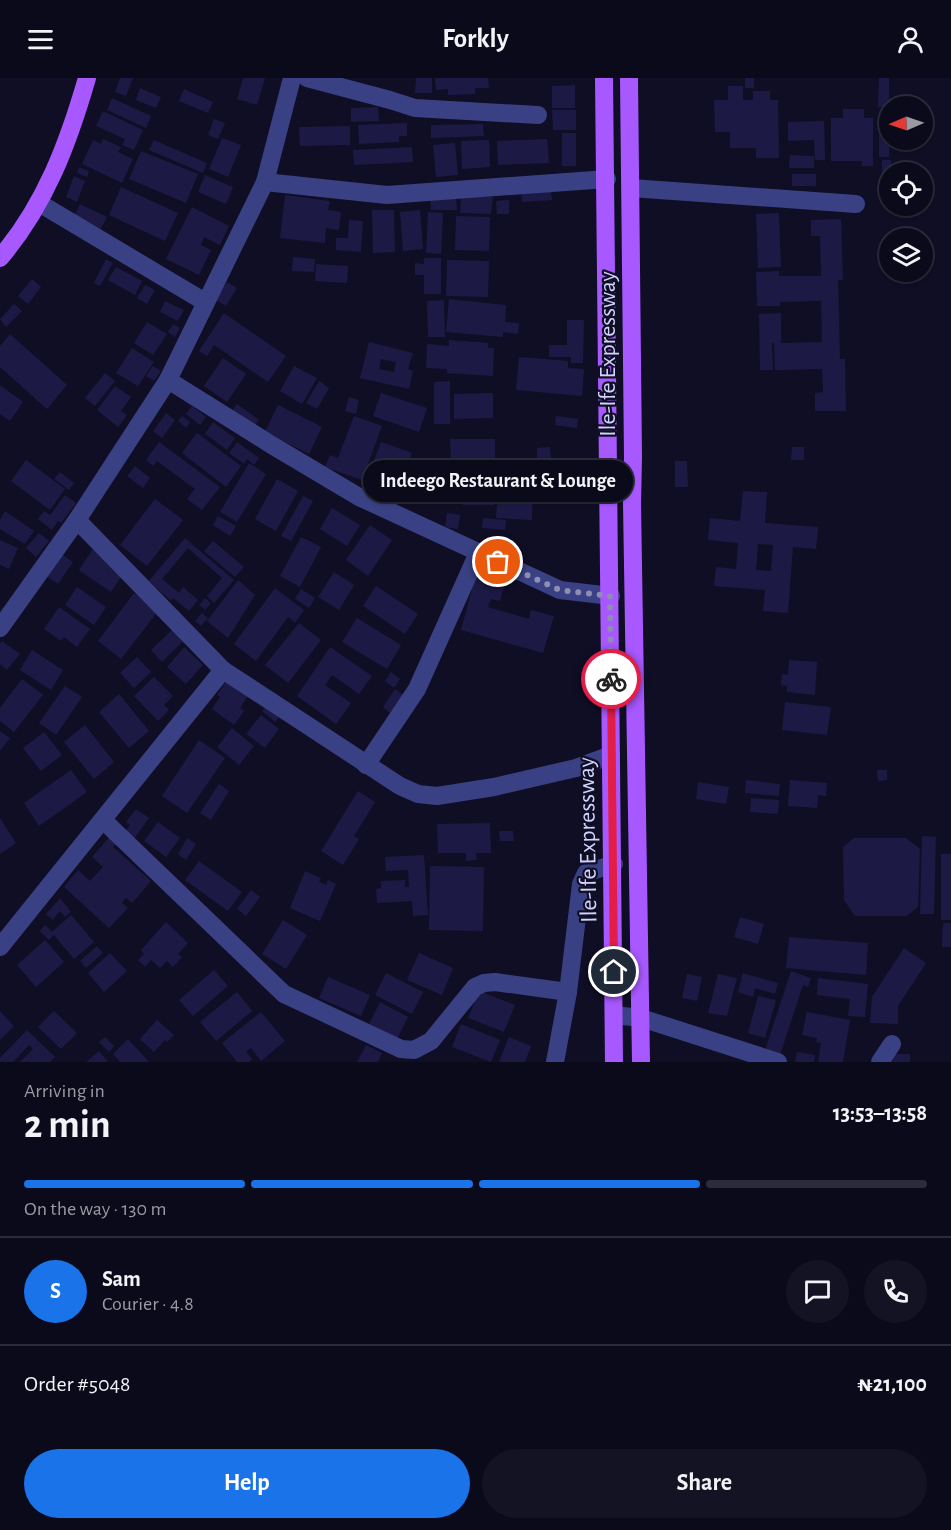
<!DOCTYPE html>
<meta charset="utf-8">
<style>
:root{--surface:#0b0a1b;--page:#141324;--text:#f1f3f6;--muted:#9a9aa3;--line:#2b2b3a;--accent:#1a73e8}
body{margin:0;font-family:"Alegreya Sans",sans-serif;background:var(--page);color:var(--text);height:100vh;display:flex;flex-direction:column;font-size:22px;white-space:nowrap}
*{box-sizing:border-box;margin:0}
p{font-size:20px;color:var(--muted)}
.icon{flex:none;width:33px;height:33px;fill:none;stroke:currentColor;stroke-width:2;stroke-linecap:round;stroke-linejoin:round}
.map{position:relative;height:984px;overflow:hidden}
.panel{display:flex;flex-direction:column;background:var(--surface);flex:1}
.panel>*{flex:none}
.needle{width:39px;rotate:268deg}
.fabs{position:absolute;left:879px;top:18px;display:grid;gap:12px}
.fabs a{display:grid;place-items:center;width:54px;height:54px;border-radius:50%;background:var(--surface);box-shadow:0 2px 4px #0004,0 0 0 2px var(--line);font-size:30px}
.pin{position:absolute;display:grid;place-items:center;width:51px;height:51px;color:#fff;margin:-26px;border:3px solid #fff;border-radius:50%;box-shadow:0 2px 6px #0007}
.courier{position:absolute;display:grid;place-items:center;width:60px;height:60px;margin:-30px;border:4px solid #e11d48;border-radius:50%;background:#fff;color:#222;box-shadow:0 2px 8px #0007}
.bubble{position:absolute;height:42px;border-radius:21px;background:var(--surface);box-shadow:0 2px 4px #0004,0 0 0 2px var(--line);font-size:20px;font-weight:700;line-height:42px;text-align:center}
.overview em{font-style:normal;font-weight:700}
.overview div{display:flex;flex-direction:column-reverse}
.overview{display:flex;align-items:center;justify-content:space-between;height:102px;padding:0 24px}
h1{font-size:39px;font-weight:700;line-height:45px}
.bar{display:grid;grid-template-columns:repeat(4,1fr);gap:9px 6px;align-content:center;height:72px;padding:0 24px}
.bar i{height:8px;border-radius:4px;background:var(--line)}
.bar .selected{background:var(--accent)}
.bar p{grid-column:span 4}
.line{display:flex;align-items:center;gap:15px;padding:0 24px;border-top:2px solid var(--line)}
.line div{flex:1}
.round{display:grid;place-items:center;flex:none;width:63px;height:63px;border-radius:32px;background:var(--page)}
.action{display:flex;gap:12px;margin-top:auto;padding:12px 24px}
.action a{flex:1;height:69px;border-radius:36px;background:var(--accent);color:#fff;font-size:24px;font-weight:700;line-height:69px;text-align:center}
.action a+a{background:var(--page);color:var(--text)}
header{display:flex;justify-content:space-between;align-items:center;height:78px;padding:0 24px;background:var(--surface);font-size:27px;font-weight:700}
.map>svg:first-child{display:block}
.building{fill:#1c1a45;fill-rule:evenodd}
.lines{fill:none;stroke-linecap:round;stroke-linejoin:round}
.minor{stroke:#394184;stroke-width:18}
.major{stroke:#a858ff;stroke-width:18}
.done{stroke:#8d8eb2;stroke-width:6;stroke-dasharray:0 10.8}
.route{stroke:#e11d48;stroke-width:8}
.labels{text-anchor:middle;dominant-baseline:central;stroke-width:4.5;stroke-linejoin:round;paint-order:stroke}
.street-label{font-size:24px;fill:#d1d3ff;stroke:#0f0e24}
</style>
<header><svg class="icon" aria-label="menu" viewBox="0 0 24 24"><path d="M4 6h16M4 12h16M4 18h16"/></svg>Forkly<svg class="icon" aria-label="person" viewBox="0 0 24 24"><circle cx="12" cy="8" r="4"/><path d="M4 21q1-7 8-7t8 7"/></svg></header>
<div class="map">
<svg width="951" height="984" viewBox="0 0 951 984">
<rect width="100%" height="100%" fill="#0f0e24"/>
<!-- building -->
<g class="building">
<polygon points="120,0 133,0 126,18 115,14"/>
<polygon points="243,0 265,0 257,27 237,21"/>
<polygon points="416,0 432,0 432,15 415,15"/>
<polygon points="435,0 488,0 489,10 475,10 475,16 448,17 448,11 436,12"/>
<rect x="745" y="0" width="9" height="10"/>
<polygon points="879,0 889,0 889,29 878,29"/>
<polygon points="575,7 575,30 552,30 552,8"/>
<polygon points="728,8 743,8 743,22 753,22 753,13 770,13 770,22 778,22 779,80 756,80 756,70 730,70 730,54 715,54 714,22 728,22"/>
<polygon points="140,10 161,19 156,30 136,22"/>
<polygon points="184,11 213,24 208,35 179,23"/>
<polygon points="112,20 151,38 146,50 107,32"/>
<polygon points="378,29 379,43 351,44 351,30"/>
<polygon points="843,31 864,31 864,40 873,40 873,88 862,88 862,83 831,83 831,40 843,40"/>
<polygon points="552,32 576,32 576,52 553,52"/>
<polygon points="103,33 143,52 134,72 122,67 125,61 96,48"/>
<polygon points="214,41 225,45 218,61 208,57"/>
<polygon points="824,43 825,82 815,82 814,62 788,63 788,44"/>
<polygon points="879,43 890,43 889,79 879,79"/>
<polygon points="407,45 407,58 399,58 399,64 359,66 358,47"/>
<polygon points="483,46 484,58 431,60 431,47"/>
<polygon points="350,48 350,67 300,68 299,49"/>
<rect x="562" y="55" width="14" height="33"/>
<polygon points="222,60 241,67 228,99 209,91"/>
<polygon points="103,61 121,69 118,74 133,81 122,105 82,86 93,62 101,66"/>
<polygon points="547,61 549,85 498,87 497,63"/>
<polygon points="154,62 207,85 203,95 149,72"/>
<polygon points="489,62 490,89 462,91 461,63"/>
<polygon points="455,65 458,97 436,99 433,67"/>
<polygon points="412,69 413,84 354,87 353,72"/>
<polygon points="141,73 198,96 186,125 129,101"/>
<polygon points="790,77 814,78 814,90 789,90"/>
<rect x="882" y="82" width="9" height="12"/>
<polygon points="79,89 89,93 87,99 77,95"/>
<rect x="792" y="96" width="24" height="12"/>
<polygon points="205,97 233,109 226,126 198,114"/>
<polygon points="74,98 85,103 77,124 66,119"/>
<polygon points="121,109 178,135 165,163 109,137"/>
<polygon points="551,110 552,122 522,124 521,112"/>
<polygon points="285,117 330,123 328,132 341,134 339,152 326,150 325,165 280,160"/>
<polygon points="461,117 493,119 491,136 460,135"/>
<polygon points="456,119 457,132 431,132 430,120"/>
<polygon points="509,122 509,136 497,136 496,123"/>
<polygon points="80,126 107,139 100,152 74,139"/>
<polygon points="192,129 229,148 220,167 204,159 201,167 211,172 199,197 166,181"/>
<polygon points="372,132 394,132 395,174 373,175"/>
<polygon points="420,132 423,171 403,173 400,134"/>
<polygon points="428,134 443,135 441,176 426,175"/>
<polygon points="779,135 781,189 758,190 756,136"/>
<polygon points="456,138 490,139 489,173 455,172"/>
<polygon points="841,141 843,202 838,202 840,281 845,281 846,333 815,333 815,315 823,314 822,291 775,292 774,265 772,265 773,292 760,292 759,236 781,235 781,265 822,264 821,223 780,224 780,228 757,228 756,194 779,193 779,198 821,198 820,158 811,158 811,142"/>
<polygon points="349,142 363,143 361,174 336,172 336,160 348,160"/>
<polygon points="293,179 315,181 314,194 292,193"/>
<polygon points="424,180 441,180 441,216 424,216 424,197 415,197 415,185 424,186"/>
<polygon points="106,181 113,185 100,208 94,205"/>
<polygon points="447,182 489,183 488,219 446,218"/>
<polygon points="316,186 348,188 347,205 315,203"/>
<polygon points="116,189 142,203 135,217 108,202"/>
<polygon points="32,201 41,209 28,226 18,218"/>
<polygon points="227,204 237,210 226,228 216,222"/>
<polygon points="145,207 155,212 147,226 137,220"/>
<polygon points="449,221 506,227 505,244 519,245 518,256 503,254 503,259 446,254"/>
<polygon points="444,222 445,259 428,259 427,223"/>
<polygon points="165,223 184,232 178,243 160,234"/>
<polygon points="14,226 22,233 6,249 0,241"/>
<polygon points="224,235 286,278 268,304 214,267 207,278 199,273"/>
<polygon points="567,242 584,242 583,285 571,285 571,279 549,279 549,267 567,267"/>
<polygon points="147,244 167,256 153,277 134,265"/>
<polygon points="173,246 180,250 175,259 168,254"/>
<polygon points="10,256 67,307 47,331 0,289 0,268"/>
<polygon points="449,262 488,265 488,270 494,270 493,298 447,295 447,291 426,290 427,266 449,268"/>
<path d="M369 264 413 275 408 291 413 293 409 311 360 300ZM381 281 396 284 394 294 379 291Z"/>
<polygon points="132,270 154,284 138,308 116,295"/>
<polygon points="519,279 568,283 568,290 584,291 582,318 516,312"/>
<polygon points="223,280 246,296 227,324 204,308"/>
<polygon points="153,288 161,293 154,303 146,298"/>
<polygon points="294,288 317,300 302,326 280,313"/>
<polygon points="105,295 115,303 95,328 85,320"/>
<polygon points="319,303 329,310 317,331 306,325"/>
<polygon points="450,303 450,346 434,346 434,304"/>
<polygon points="0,307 23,324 10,343 0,336"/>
<polygon points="115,308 131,319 121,333 127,337 118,349 97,332"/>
<polygon points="381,315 427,330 419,354 373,338"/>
<polygon points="493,315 493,340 454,341 454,316"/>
<polygon points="349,319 359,322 356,336 345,333"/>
<polygon points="237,326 259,342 253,350 231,334"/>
<polygon points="278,327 322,349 309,376 265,354"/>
<polygon points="192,328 206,339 200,347 186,336"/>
<polygon points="166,335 175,342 162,360 153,353"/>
<polygon points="182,338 190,344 186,350 178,343"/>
<polygon points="354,338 382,348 362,402 325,389 330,377 338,380"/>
<polygon points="556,338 578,341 577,350 555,347"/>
<polygon points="213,344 235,360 227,372 205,356"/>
<polygon points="197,355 241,388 226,409 182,375"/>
<polygon points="450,361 495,361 495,386 451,387"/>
<polygon points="159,364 220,409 202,432 187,421 195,411 157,383 153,388 146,382"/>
<polygon points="237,364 259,380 254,387 247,381 244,386 229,375"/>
<polygon points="381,364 412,375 403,400 372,388"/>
<polygon points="550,369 551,381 537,382 537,370"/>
<polygon points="792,369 804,369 804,382 791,382"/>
<polygon points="26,382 65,411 50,432 11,403"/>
<polygon points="675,383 687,383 688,409 675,409"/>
<polygon points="249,385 266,396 237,444 220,434"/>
<polygon points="135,388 150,400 143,410 127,398"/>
<rect x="526" y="388" width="11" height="11"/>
<polygon points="449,391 461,391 460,403 448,402"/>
<polygon points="463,393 493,393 494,427 463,427"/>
<polygon points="60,394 74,405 69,412 54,401"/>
<polygon points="383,398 408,407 404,420 379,411"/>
<polygon points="277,401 298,413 276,453 255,441"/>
<polygon points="553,406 553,419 539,419 539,407"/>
<polygon points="498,407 533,409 532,442 496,440"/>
<path d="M743 413 767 414 765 445 818 449 816 471 793 469 788 535 763 533 765 512 714 508 716 489 736 491 738 465 708 462 710 440 740 443ZM758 466 773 467 771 493 756 492Z"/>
<polygon points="65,417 76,425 61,445 58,443 52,452 38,441 44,433 50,437"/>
<polygon points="303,418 313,423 291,463 281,458"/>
<polygon points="155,421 183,442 147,488 120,467"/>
<polygon points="332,430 360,447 347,468 320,451"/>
<polygon points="5,433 34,453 25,466 0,451 0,442"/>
<polygon points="447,435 460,437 458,451 445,449"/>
<polygon points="218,438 236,448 230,458 213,447"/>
<polygon points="483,440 506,442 505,452 482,450"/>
<polygon points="370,447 392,462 368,498 346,482"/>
<polygon points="39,455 49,463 36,479 26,470"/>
<polygon points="301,459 321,469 300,509 280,498"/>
<polygon points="185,460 234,502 214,525 207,518 222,500 188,470 162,501 179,515 183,509 198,522 189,533 173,520 171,523 149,503"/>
<polygon points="0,462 18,470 9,491 0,487"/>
<polygon points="213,463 244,489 235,499 204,473"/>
<polygon points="93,471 125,493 111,514 79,492"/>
<polygon points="60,475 73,484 58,506 45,497"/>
<polygon points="334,494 354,507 339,532 318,519"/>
<polygon points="476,496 505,504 500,523 491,521 488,529 529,541 531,532 554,538 543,575 461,552"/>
<polygon points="238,502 255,517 228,560 207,543"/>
<polygon points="376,508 418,536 405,556 363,528"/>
<polygon points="77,509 106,529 94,547 65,527"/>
<polygon points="275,510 304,532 295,545 288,539 256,583 234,566"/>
<polygon points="301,511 315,520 309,530 295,521"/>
<polygon points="134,515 158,533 121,581 98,563"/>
<polygon points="205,520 211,525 205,532 199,527"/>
<polygon points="59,529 90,551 77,569 64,559 61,563 44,551"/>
<polygon points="202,535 208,540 201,548 195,543"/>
<polygon points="357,540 401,567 387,591 342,564"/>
<polygon points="299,545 321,562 288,605 265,587"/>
<polygon points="175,549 186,560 162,584 151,572"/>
<polygon points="2,563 20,576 7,592 0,586 0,566"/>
<polygon points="184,569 203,587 186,606 167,589"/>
<polygon points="330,569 372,598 359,616 332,597 325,607 351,625 336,646 297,618"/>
<polygon points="32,572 63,592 51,612 20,592"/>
<polygon points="137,579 151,594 134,610 120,595"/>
<polygon points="789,582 817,584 815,617 787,614 787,608 781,607 782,596 788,597"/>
<polygon points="391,594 400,601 394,610 385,603"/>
<polygon points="154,599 173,618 164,627 169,632 158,643 134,618"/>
<polygon points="22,601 43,617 14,654 0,643 0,630"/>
<polygon points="226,604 251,613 240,630 244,633 234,647 212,631 220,619 217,617"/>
<polygon points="65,608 82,619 56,657 39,645"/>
<polygon points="395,611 403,617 390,635 383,629"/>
<polygon points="119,616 149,653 129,670 99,634"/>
<polygon points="785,624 831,629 827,657 782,652"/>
<polygon points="268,627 280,638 275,644 262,633"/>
<polygon points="261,637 279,651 265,670 246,656"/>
<polygon points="85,647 114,684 94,701 64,664"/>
<polygon points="232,650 254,668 239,687 217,669"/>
<polygon points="0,653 10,660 0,673"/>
<polygon points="44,654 62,677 41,693 23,670"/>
<polygon points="199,662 225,680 187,735 162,718"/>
<polygon points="71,692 87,714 39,748 24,725"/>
<polygon points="877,692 887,692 887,702 878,703"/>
<polygon points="746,702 780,706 779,718 745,715"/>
<polygon points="790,702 827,705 826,718 818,717 817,730 788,728"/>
<polygon points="698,704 729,709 726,726 696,721"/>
<polygon points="219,706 229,713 211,742 200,735"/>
<polygon points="358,713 375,724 354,758 359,761 343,787 321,773"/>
<polygon points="751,720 779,722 778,736 750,734"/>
<polygon points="136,731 149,740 134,761 125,754 130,747 126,744"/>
<polygon points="0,740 16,765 0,776"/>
<polygon points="158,744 180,760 166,779 144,763"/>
<polygon points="490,745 491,775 476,775 477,782 466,783 466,775 438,775 437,746"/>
<polygon points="499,753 513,753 514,763 500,763"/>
<polygon points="111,757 117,763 113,769 151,803 132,825 126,820 122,825 128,830 109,850 64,809 78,792 90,803 103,789 92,779"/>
<polygon points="922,758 936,759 934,836 920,836"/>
<polygon points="187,760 196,766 186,782 178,776"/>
<polygon points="854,760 906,760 920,771 918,829 906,838 855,838 844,822 843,769"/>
<rect x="941" y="776" width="10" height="66"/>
<polygon points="424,777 428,837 413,838 412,823 377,825 376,811 381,810 381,803 405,802 405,809 409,809 408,792 386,793 385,779"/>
<polygon points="199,783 242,814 228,833 185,802"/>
<polygon points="430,788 484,789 483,853 429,852"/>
<polygon points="305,793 321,800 319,804 326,807 328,802 336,806 320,843 290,830"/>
<polygon points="251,812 260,819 246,838 237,831"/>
<polygon points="60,820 71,834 65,839 60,833 53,842 46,836"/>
<polygon points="71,837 94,864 74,881 54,857 49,862 40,853 45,847 52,854"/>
<polygon points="740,839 764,846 758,866 734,859"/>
<polygon points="283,842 307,857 286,891 262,876"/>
<polygon points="166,844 188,865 178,876 182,879 173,889 167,883 160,890 151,882 145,889 138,882 144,876 141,872"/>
<polygon points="943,845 951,845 951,869 942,869"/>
<polygon points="789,859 868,865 866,897 786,890"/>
<polygon points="45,862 64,884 36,909 17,887"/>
<polygon points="97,868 103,875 86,890 80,883"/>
<polygon points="904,870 926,885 898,928 898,946 870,945 872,919"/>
<polygon points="110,875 127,893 104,914 88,895"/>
<polygon points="419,875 453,890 442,917 407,902"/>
<polygon points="214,892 228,908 193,938 179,922"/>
<polygon points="791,893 811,900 808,909 803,907 780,977 765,972"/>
<polygon points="386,895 423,914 412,936 375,917"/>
<polygon points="743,895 778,905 775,916 755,910 753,919 738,914"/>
<polygon points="687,896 702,899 697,923 682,920"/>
<polygon points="718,896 737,900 727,938 708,935"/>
<polygon points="328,899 370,917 361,938 319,920"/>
<polygon points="818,900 868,906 865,939 848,938 850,921 817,917"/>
<polygon points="479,913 515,927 504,954 468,940"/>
<polygon points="237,914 252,933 216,963 200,944"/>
<polygon points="758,918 776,922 765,960 748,955"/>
<polygon points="380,924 408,939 397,961 369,946"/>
<polygon points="0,933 14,948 0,962"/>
<polygon points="54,933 77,955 61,971 38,949"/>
<polygon points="261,934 285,963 261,983 251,970 246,974 252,981 249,984 237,984 222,965"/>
<polygon points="807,934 850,942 843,984 818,984 821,965 816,964 817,960 802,957"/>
<polygon points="157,942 174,957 167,964 165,962 154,974 140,961"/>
<polygon points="461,946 500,962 491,984 452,969"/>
<polygon points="27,952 55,979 50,984 20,984 33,971 29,967 13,984 0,984 0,980"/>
<polygon points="105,959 114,968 109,974 99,964"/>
<polygon points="509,959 531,968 525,984 499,984"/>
<polygon points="128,961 149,984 120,984 113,976"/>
<polygon points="366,967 382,975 378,984 357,984"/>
<polygon points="99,973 108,984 86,984"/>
<polygon points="797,974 815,977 814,984 795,984"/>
<rect x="889" y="976" width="21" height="8"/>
</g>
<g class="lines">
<!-- minor -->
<g class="minor">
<polyline points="307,0 390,22 415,30 538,37"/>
<polyline points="265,104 387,117 607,101"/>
<polyline points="631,110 856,126"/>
<polyline points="39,125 205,224"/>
<polyline points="168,302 270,366 359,419 560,512 611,518"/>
<polyline points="77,442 223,592 400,708 418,716 437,718 494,709 576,690 611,677"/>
<polyline points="0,550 77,442 168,302 265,104 292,0"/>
<polyline points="366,687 417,611 478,475"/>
<polyline points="104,743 284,916 401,971 414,972 431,963 475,909 484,905 495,904 568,914"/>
<polyline points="0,869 223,592"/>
<polyline points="614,937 641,940 778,984"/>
<polyline points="555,984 568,914 581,806 586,795 614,786"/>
<polyline points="880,984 892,966"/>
</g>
<!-- major -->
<g class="major">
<polyline points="604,0 614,984"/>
<polyline points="629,0 633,379 632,425 641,984"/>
<path d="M0 180C45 127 68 66 87 0"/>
</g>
</g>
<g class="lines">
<!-- done -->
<polyline class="done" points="498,484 560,512 610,518 611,601"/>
<!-- route -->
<polyline class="route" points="611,601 614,894"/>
</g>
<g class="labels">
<!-- street labels -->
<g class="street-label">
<text transform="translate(608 276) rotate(-90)">Ile-Ife Expressway</text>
<text transform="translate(588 762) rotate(-91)">Ile-Ife Expressway</text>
</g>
</g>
</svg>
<div class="fabs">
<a><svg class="needle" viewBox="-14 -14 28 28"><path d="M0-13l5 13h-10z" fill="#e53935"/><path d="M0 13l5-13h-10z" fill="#9a9aa3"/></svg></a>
<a><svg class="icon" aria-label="locate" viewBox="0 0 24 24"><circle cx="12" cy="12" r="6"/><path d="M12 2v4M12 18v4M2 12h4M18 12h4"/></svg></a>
<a><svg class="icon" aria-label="layers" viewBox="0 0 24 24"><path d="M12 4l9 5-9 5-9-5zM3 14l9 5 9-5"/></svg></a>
</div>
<div class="pin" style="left:498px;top:484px;background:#ea580c"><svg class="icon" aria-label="bag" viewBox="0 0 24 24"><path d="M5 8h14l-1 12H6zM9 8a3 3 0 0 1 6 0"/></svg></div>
<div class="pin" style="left:614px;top:894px;background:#1f2937"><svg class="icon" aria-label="home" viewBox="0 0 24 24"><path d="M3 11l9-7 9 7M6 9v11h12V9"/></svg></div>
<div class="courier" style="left:611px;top:601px"><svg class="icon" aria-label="bike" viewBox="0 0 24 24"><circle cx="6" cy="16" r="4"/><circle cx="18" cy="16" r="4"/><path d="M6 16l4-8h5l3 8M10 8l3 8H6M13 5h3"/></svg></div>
<div class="bubble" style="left:363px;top:382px;width:270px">Indeego Restaurant &amp; Lounge</div>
</div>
<section class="panel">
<div class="overview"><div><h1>2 min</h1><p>Arriving in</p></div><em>13:53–13:58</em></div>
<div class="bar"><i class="selected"></i><i class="selected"></i><i class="selected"></i><i></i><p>On the way · 130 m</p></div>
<div class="line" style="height:108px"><b class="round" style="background:var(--accent);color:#fff">S</b><div><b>Sam</b><p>Courier · 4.8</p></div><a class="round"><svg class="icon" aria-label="chat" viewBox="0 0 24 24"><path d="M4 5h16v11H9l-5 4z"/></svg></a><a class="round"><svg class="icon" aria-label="phone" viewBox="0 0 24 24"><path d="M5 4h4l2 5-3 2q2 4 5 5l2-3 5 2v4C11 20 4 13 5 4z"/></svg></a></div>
<div class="line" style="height:78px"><div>Order #5048</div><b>₦21,100</b></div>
<div class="action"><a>Help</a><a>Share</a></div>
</section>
